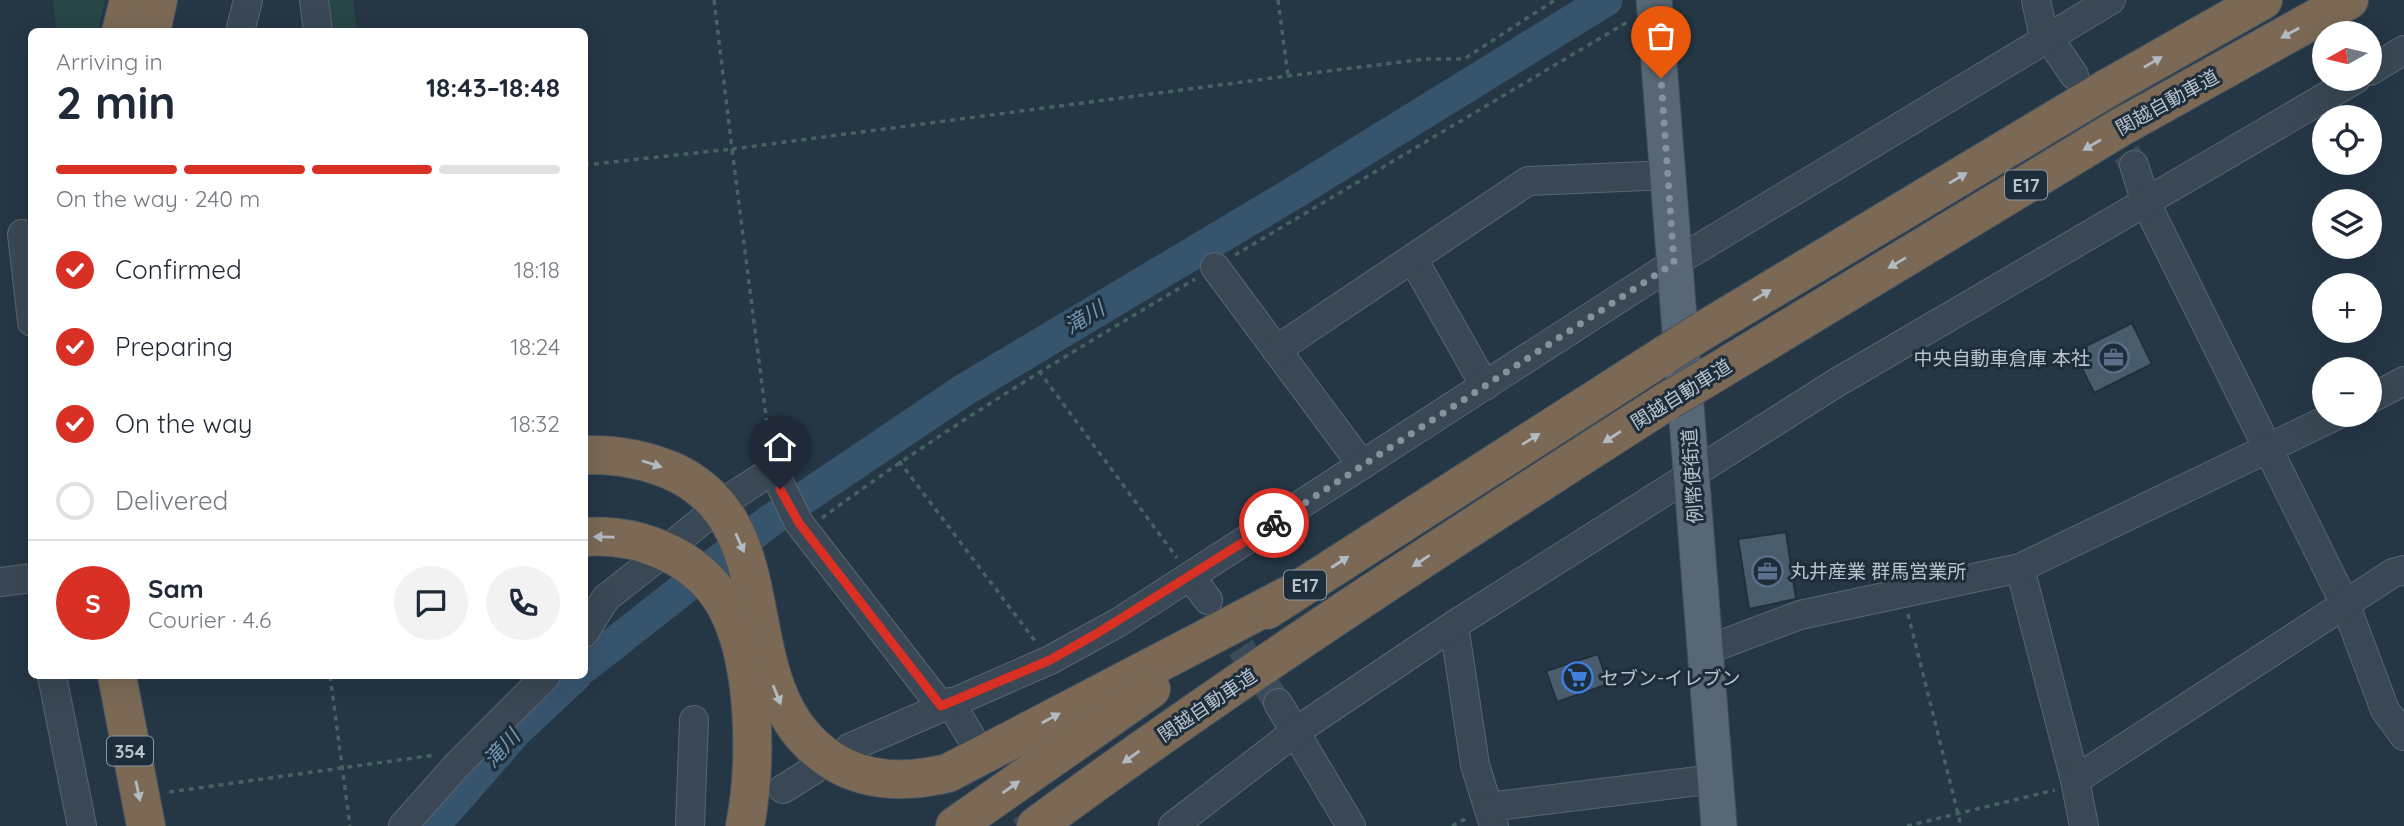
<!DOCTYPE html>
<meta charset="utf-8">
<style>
:root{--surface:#fff;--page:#f2f2f3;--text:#1f2937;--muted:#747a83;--line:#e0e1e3;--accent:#d93025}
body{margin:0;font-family:Quicksand,"Noto Sans JP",sans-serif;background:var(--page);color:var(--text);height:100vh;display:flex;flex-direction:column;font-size:26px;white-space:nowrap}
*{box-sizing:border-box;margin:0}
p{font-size:23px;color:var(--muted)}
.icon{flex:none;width:38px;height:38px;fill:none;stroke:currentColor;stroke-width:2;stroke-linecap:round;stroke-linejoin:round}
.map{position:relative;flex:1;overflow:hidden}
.details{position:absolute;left:28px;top:28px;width:560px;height:651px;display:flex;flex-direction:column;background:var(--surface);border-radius:10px;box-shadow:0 7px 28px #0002}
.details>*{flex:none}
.needle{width:46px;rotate:262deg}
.fabs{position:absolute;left:2312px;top:21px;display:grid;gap:14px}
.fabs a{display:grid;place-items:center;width:70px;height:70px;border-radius:50%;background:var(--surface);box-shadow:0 7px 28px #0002;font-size:35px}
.pin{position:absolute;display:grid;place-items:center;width:60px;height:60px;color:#fff;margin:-72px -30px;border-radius:50% 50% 50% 0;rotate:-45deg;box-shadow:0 0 7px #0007}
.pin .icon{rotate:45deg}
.courier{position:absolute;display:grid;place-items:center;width:70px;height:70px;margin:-35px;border:5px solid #d93025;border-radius:50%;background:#fff;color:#222;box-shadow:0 2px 9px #0007}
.head em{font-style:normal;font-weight:800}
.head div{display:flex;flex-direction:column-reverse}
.head{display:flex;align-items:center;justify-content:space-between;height:119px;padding:0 28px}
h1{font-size:46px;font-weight:800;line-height:52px}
.bar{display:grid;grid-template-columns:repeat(4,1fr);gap:10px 7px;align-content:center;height:84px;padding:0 28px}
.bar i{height:9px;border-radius:5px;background:var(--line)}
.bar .on{background:var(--accent)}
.bar p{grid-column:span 4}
.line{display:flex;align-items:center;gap:18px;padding:0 28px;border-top:2px solid var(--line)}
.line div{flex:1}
.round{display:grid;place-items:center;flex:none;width:74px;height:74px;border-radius:37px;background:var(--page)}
ol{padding:0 28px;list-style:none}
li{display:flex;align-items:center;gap:21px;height:77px}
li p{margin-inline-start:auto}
li .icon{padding:7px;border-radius:50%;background:var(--accent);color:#fff;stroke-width:4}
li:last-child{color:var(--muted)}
li i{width:38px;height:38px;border:4px solid var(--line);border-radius:50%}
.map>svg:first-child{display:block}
.green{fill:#274646}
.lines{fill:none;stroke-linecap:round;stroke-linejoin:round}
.river{stroke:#37546d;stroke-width:33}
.building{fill:#495c6c;stroke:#202f3c;stroke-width:2}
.minor-tunnel{stroke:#3b4b5a;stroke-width:28;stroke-dasharray:28 14;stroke-linecap:butt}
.minor-casing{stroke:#586672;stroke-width:30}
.major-casing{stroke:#43515e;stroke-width:37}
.highway-casing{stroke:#44535f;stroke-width:40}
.path{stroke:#466262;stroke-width:3.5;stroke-dasharray:5 5;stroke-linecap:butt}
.minor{stroke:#3a4855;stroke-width:28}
.major{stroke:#586775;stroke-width:35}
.highway{stroke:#7b6956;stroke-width:38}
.highway-bridge-casing{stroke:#44535f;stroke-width:40;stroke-linecap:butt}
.highway-bridge{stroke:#7b6956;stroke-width:38}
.oneway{fill:#b2bac2}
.done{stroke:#85929e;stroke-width:7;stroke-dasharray:0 12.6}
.route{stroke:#d93025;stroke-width:9}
.labels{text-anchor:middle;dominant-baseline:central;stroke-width:6;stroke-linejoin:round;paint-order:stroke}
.shield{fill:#1e2d3a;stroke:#8a96a2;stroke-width:2}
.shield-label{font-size:18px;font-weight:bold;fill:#b8c3ce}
.street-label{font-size:19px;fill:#b8c3ce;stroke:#1e2d3a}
.poi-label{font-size:19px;fill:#b8c3ce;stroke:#1e2d3a;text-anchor:start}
.water-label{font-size:21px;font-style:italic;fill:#7596b3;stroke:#1e2d3a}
</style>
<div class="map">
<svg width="2404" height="826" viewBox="0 0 2404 826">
<rect width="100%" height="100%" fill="#253645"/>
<!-- green -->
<g class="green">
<polygon points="53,0 105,0 98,31 56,31"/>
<polygon points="329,0 353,0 357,31 333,31"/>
</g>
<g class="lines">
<!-- river -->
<g class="river">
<polyline points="584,667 771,520 964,390 1297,191 1606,0"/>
<polyline points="433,826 516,731 575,676"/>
</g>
</g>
<!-- building -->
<g class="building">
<polygon points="2132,323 2152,364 2094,393 2074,352"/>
<polygon points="1786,532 1796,599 1749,609 1738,539"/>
<polygon points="1598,654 1608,684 1557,702 1546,671"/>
</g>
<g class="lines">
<!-- minor-tunnel -->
<g class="minor-tunnel">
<polyline points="2080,83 2134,165"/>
<polyline points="1217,613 1278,703"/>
<polyline points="975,744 1034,826"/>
</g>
<defs>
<g id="minor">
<polyline points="314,0 318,32"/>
<polyline points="2036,0 2042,28 2074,75"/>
<polyline points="240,32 248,0"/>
<polyline points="2370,71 2404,50"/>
<polyline points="2134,165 2146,203 2346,606 2385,710 2404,736"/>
<polyline points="22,234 32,322"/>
<polyline points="1413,259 1485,386"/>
<polyline points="1215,267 1362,465"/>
<polyline points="1276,350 1528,181 1669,175"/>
<polyline points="2370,399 2404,381"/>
<polyline points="730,498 773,470 799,523 941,706"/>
<polyline points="676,542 705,518"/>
<polyline points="2020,568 2075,780 2084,826"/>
<polyline points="1191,577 1208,600"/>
<polyline points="0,582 32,578"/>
<polyline points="1454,625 1475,765 1494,826"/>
<polyline points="584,633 606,598 653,561"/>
<polyline points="1704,651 1800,615 2020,568 2337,415"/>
<polyline points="52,676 82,826"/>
<polyline points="950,702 975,744"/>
<polyline points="1278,703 1351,826"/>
<polyline points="849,748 1050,660 1119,622 1674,263 2111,0"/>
<polyline points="2075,780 2393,573 2404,570"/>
<polyline points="783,789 815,769"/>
<polyline points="1488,807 1714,779"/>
<polyline points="403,826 459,763 546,676"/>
<polyline points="690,826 694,720"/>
<polyline points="1173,826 1295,732 1454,625 1836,383 2356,79"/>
</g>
<polyline id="major" points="1654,0 1719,826"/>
<g id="highway">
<polyline points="121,32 129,0"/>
<polyline points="151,32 158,0"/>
<polyline points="1704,330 2106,89 2263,0"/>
<polyline points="1708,377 2121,127 2349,0"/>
<path d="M584 455C615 454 644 459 672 471 795 526 723 690 831 760 867 783 907 783 948 773L1289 595"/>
<path d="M584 537C637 533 694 555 723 601 757 658 757 763 745 826"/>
<polyline points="1267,610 1663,356"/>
<polyline points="117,676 146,826"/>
<polyline points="955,826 1151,689"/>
<path d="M1036 826C1241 675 1455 537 1669 400"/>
</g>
</defs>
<!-- minor casing -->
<use href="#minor" class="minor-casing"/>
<!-- major casing -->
<use href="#major" class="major-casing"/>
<!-- highway casing -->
<use href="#highway" class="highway-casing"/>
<!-- path -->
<g class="path">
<polyline points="714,0 732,149 1288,76 1425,59 1464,59 1555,0"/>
<polyline points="1278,0 1288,76"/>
<polyline points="584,165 732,149 770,448"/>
<polyline points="1235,255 1629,21"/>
<polyline points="1039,371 1177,558"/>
<polyline points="899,461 1035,641"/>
<path d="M822 518C941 430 1068 354 1195 279"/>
<polyline points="1908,614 1961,826"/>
<polyline points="330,676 350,826"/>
<polyline points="169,792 435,755"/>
<polyline points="1452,826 1469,817"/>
<polyline points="1907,826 2055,790"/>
</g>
<!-- minor -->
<use href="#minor" class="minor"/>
<!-- major -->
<use href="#major" class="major"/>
<!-- highway -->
<use href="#highway" class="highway"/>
<defs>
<g id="highway-bridge">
<polyline points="1663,356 1704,330"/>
<polyline points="1669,400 1708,377"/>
</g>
</defs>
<!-- highway-bridge casing -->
<use href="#highway-bridge" class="highway-bridge-casing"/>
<!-- highway-bridge -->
<use href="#highway-bridge" class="highway-bridge"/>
</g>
<!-- one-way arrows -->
<defs><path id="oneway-solid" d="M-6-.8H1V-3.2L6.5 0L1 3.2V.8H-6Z" transform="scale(1.75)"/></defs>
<g class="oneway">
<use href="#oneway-solid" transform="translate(2290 33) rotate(151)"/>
<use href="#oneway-solid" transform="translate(2153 62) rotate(-30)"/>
<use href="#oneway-solid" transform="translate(2092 145) rotate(149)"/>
<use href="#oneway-solid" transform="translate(1958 178) rotate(-31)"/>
<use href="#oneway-solid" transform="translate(1897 263) rotate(149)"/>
<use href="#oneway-solid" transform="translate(1762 295) rotate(-31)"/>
<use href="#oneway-solid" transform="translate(1612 437) rotate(147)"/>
<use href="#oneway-solid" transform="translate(1531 439) rotate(-32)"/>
<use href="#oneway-solid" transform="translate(652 464) rotate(18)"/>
<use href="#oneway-solid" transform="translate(604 537) rotate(-179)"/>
<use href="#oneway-solid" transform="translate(740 543) rotate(66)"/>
<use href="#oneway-solid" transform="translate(1421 561) rotate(146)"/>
<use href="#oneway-solid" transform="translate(1340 562) rotate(-33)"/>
<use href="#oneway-solid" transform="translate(777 695) rotate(68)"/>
<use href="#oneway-solid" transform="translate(1051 718) rotate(-28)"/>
<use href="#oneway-solid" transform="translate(1131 757) rotate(144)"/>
<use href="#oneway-solid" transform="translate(1011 787) rotate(-35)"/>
<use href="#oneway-solid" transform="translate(138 791) rotate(78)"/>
</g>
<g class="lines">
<!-- done -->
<polyline class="done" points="1274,523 1674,263 1661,78"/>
<!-- route -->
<polyline class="route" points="780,489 799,523 941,706 1050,660 1096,634 1274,523"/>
</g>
<!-- icons -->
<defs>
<symbol id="office-ring" viewBox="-11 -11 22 22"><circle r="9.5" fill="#1e2d3a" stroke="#5c6f8a" stroke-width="1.5"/><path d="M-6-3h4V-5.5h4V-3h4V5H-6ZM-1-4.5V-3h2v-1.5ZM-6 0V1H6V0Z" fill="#5c6f8a"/></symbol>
<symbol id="supermarket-ring" viewBox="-11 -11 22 22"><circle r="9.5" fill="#1e2d3a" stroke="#3f7fe0" stroke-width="1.5"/><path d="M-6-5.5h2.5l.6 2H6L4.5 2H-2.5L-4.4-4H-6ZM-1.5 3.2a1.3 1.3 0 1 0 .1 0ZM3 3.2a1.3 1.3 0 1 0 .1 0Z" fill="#3f7fe0"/></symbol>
</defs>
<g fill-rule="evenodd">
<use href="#office-ring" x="2096" y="340" width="35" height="35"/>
<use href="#office-ring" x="1750" y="554" width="35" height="35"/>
<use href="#supermarket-ring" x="1560" y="660" width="35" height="35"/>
</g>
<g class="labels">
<!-- shield labels -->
<g class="shield">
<rect x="2005" y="170.5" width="42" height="29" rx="5"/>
<rect x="1284" y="570.5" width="42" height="29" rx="5"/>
<rect x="107" y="736.5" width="46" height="29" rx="5"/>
</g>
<g class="shield-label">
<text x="2026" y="185">E17</text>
<text x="1305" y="585">E17</text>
<text x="130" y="751">354</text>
</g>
<!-- street labels -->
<g class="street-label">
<text transform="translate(2167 102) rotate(-29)">関越自動車道</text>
<text transform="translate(1681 394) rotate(-32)">関越自動車道</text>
<text transform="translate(1692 476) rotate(-94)">例幣使街道</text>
<text transform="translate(1207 705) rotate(-34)">関越自動車道</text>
</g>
<!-- poi labels -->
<g class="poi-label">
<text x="2090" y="358" text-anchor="end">中央自動車倉庫 本社</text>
<text x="1790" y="571">丸井産業 群馬営業所</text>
<text x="1600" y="678">セブン-イレブン</text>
</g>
<!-- water labels -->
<g class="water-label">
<text transform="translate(1084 317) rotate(-31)">滝川</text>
<text transform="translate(501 748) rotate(-48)">滝川</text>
</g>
</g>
</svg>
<div class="fabs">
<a><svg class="needle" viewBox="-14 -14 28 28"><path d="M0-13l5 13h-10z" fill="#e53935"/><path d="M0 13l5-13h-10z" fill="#747a83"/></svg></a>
<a><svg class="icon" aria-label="locate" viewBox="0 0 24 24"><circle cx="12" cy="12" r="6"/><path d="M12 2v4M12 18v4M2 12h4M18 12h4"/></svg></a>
<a><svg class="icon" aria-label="layers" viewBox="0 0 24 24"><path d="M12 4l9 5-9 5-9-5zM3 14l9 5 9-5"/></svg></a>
<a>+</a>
<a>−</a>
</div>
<div class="pin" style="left:1661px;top:78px;background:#ea580c"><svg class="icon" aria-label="bag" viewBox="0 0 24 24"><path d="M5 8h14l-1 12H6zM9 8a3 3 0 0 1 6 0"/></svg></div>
<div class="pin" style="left:780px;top:489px;background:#1f2937"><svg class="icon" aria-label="home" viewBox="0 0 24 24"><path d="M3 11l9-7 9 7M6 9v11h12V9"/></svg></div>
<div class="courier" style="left:1274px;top:523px"><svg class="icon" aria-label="bike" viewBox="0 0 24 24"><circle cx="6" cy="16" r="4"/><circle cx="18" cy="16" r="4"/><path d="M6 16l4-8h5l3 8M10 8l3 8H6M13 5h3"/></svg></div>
<section class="details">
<div class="head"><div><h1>2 min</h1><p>Arriving in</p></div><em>18:43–18:48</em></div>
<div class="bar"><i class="on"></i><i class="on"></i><i class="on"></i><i></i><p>On the way · 240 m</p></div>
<ol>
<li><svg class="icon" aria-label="check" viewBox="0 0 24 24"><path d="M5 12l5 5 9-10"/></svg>Confirmed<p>18:18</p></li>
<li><svg class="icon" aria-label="check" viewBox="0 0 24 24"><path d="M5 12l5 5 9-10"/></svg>Preparing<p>18:24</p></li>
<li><svg class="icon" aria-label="check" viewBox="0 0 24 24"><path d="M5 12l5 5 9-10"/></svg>On the way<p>18:32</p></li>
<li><i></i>Delivered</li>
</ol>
<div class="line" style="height:126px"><b class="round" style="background:var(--accent);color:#fff">S</b><div><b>Sam</b><p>Courier · 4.6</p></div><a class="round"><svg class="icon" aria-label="chat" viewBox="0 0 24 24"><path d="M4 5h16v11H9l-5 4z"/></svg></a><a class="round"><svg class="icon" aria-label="phone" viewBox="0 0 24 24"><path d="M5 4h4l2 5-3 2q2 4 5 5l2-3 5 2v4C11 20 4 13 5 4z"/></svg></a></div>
</section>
</div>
